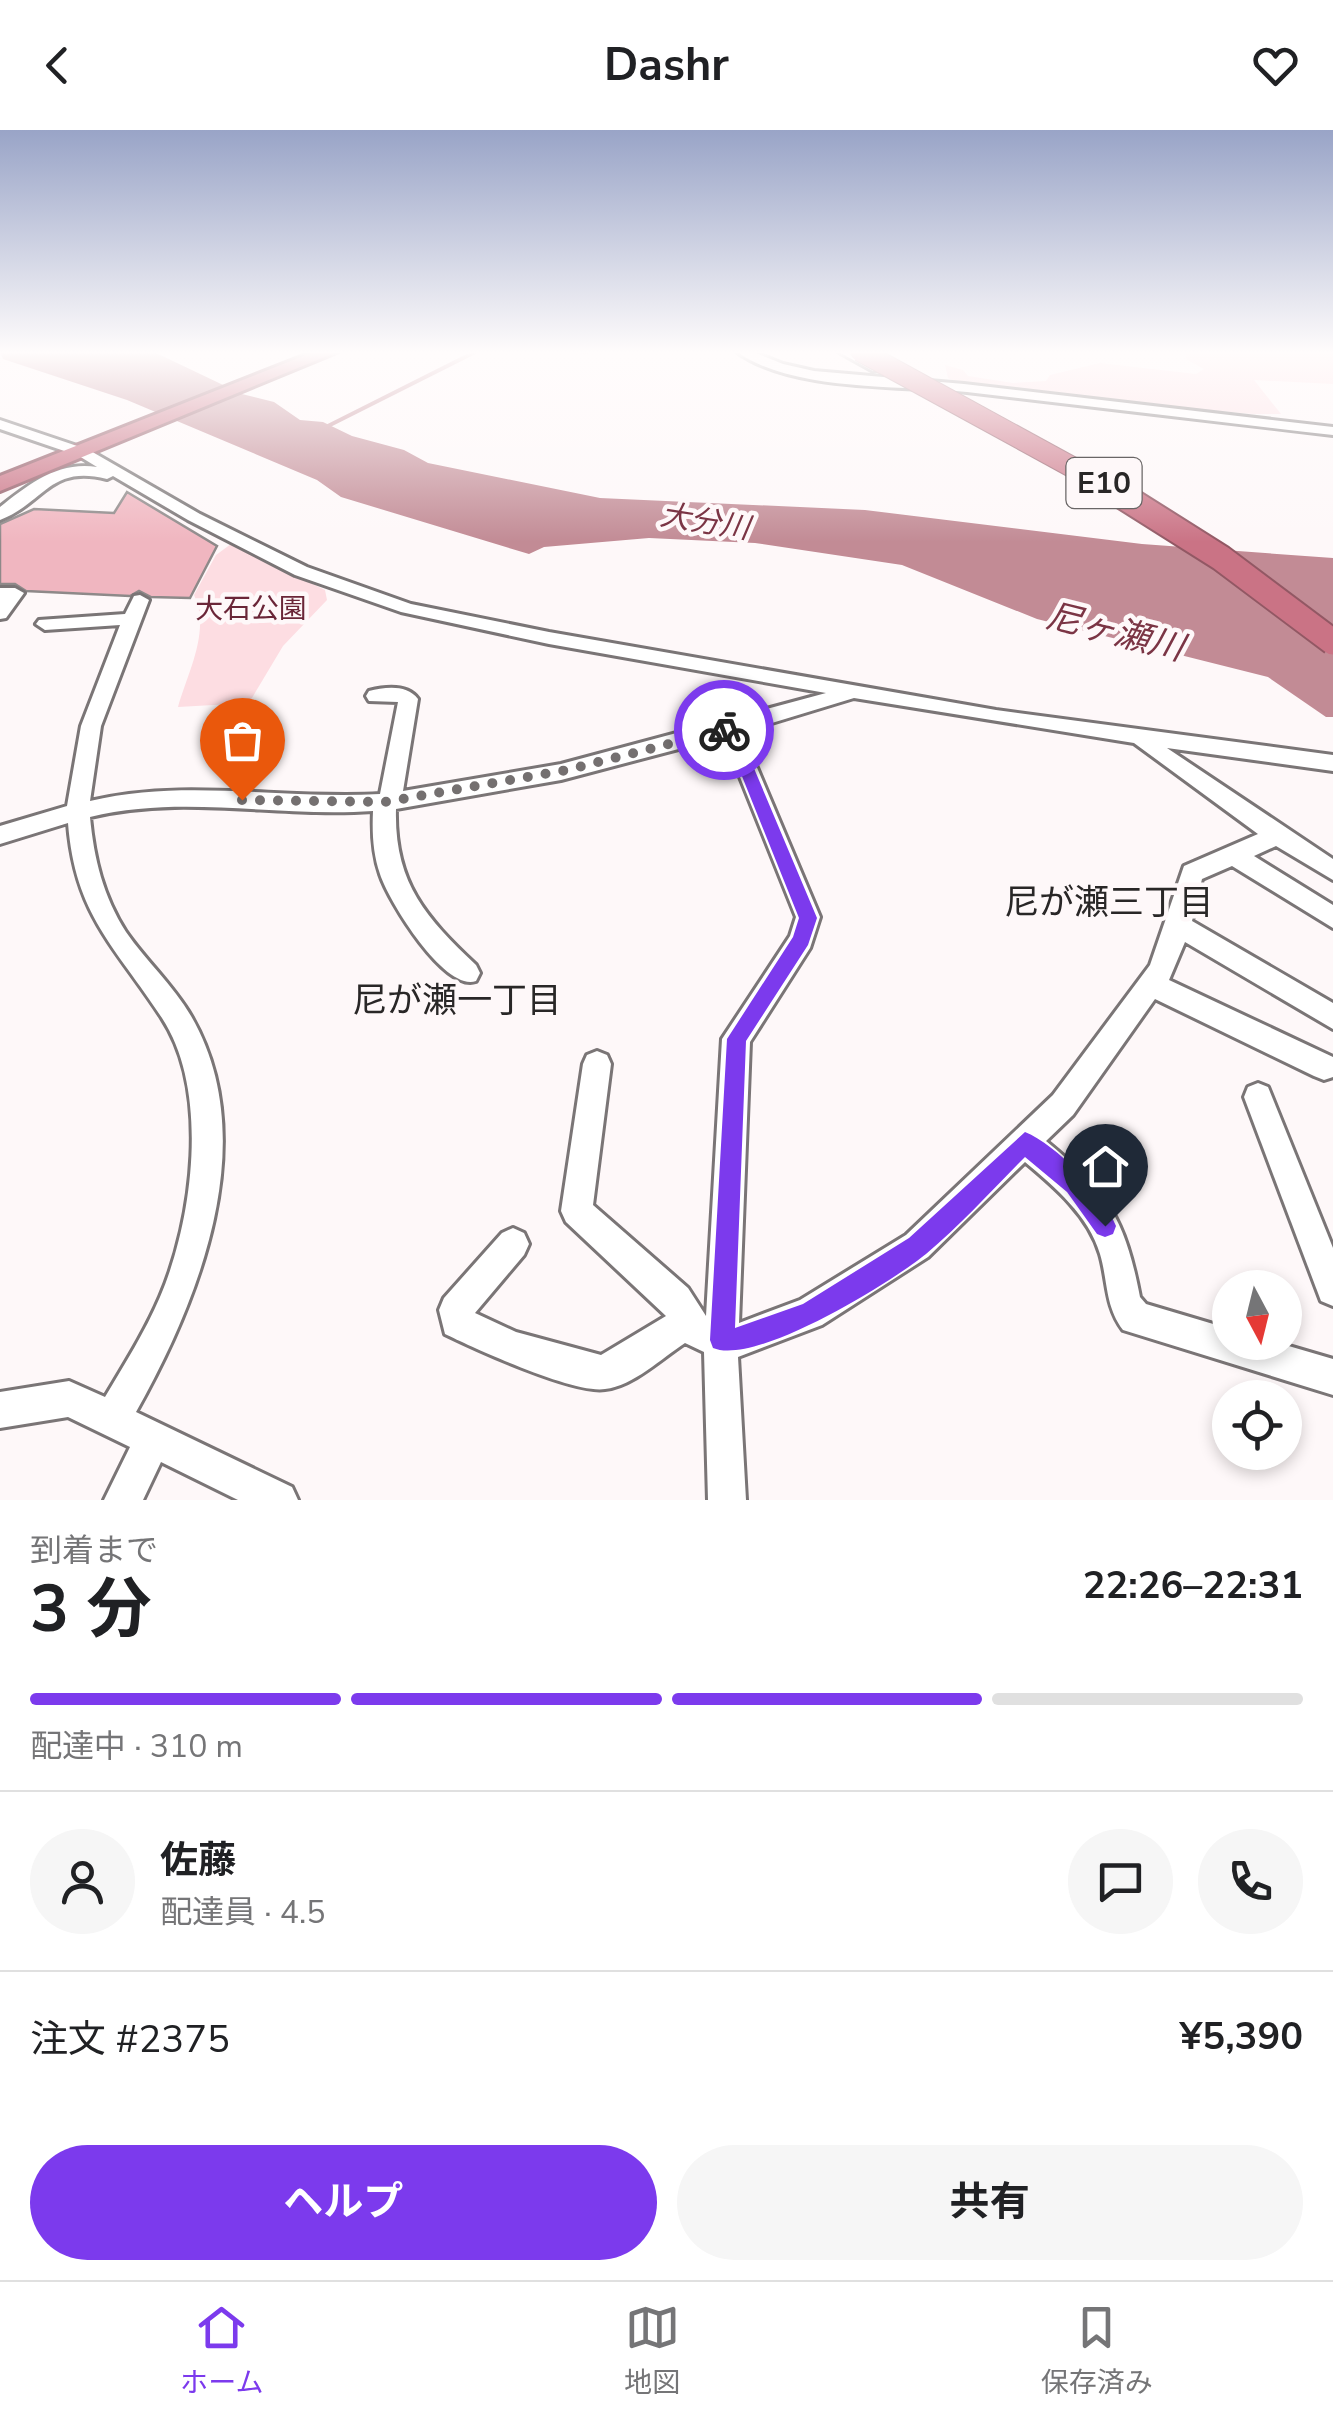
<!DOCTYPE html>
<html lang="ja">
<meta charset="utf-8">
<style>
:root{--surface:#fff;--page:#f6f6f6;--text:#202124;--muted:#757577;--line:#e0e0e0;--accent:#7c3aed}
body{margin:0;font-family:"Nunito Sans","Noto Sans JP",sans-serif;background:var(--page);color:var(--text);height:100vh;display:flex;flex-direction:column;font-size:38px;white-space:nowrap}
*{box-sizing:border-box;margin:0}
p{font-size:32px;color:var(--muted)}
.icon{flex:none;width:55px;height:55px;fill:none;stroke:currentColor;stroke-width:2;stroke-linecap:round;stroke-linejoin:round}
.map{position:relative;height:1370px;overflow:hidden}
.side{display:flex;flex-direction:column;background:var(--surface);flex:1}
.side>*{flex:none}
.needle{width:65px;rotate:173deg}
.buttons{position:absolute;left:1212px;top:1140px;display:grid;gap:20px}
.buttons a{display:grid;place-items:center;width:90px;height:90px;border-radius:50%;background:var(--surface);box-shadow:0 5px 15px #0003;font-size:50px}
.pin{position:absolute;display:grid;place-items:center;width:85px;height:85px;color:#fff;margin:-102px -42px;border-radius:50% 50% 50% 0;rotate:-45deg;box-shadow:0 0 10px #0007}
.pin .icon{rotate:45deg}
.courier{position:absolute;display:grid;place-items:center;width:100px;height:100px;margin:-50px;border:8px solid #7c3aed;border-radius:50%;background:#fff;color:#222;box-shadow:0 2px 12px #0007}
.head em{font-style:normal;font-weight:700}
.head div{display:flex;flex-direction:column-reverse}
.head{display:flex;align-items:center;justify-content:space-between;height:170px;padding:0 30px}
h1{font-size:65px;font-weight:700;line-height:75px}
.bar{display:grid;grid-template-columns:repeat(4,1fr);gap:15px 10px;align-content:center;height:120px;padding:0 30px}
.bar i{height:12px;border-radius:8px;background:var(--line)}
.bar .selected{background:var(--accent)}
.bar p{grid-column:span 4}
.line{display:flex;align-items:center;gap:25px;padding:0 30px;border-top:2px solid var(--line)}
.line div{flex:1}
.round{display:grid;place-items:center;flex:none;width:105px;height:105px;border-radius:52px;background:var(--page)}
.primary-button{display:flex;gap:20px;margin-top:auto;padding:20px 30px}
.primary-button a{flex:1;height:115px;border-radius:60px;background:var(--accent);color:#fff;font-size:40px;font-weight:700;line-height:115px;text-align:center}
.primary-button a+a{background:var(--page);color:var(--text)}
header{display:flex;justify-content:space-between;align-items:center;height:130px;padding:0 30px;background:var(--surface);font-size:45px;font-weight:700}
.tabs{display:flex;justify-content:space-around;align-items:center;height:140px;border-top:2px solid var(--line);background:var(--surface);font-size:28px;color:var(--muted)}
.tabs a{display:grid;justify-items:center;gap:5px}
.tabs .selected{color:var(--accent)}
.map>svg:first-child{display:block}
.green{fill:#fddde2}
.water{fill:#c28b95}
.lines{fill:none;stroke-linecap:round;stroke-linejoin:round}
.stream{stroke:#c28b95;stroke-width:4}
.building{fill:#f0b6c0;stroke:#8e8989;stroke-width:2.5}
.minor-casing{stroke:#7a7576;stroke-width:6}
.highway-casing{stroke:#925864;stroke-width:6}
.minor{fill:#fff;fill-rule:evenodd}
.highway{fill:#ca7385;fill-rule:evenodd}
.highway-bridge-far1-casing{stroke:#925864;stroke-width:22;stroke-linecap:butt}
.highway-bridge-casing{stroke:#925864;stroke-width:29;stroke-linecap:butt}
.highway-bridge-far1{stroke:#ca7385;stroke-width:20}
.highway-bridge{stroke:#ca7385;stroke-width:25}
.route{fill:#7c3aed}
.done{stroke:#747070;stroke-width:10;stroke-dasharray:0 18}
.labels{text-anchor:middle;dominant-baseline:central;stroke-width:9;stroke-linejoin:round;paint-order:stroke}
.far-park-label{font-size:28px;fill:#6a2638;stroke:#fef8f9}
.shield{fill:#fef8f9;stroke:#696666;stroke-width:2.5}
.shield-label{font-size:30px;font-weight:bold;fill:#292727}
.far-water-label{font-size:30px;font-style:italic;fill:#7b3545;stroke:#fef8f9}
.water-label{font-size:35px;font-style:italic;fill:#7b3545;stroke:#fef8f9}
.neighbourhood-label{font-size:35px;fill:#292727;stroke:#fef8f9}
</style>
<header><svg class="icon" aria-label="back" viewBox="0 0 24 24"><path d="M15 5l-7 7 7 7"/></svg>Dashr<svg class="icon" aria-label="heart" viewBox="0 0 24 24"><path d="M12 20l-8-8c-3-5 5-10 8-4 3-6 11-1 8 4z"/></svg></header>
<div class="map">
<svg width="1333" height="1370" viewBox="0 0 1333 1370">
<rect width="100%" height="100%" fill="#fef8f9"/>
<!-- green -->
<g class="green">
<polygon points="1185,221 1333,221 1333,254 1254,250 1281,284 1254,284 1069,269 963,255 948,248 945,235 963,240 968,246 1013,253 1046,251 1050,245 1100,233 1196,244 1204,239 1186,229"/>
<path d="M231 414 325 460 327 470 283 516 249 573 178 577C188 542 211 500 194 465L216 425Z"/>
</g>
<!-- water -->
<polygon class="water" points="0,221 152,221 242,264 274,272 300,290 323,292 352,306 404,320 428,333 600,368 865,380 1142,414 1333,428 1333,587 1326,587 1268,547 1037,489 902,435 755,413 649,408 544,417 529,424 341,367 317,350 127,270 3,229"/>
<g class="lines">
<!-- stream -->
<g class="stream">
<polyline points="573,221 587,222"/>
<polyline points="322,299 477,221"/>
</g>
</g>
<!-- building -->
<polygon class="building" points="127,362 217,416 190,468 151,467 139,461 130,466 26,461 15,454 0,454 0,394 34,379 114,383"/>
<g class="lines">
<defs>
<g id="minor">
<path d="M736 221H751L783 234 814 241 964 254 1333 297V305C1211 291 1089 276 967 262 900 255 791 262 736 221Z"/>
<polygon points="837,221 852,221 883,238 873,241"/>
<path d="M0 290 89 320 200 384 307 437 411 474 549 502 996 580 1333 625V641L1167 618 1333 729V750L1276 716 1254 726 1333 775V798L1232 736 1202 749 1192 791 1333 873V899L1185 812 1169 850 1333 927V947L1324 950 1314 946 1155 869 1073 985 1046 1011C1108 1062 1125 1089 1140 1167L1146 1174 1230 1199V1212H1275L1333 1229V1265L1123 1200C1105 1176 1108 1151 1100 1124 1089 1086 1055 1057 1025 1032L928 1127 822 1195 738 1227 746 1370H708L704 1222 685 1213C662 1228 633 1256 605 1259 574 1264 476 1219 445 1204L439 1180 444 1168 502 1103 513 1098 524 1103 529 1114 524 1125 475 1183 516 1202 601 1225 666 1186 566 1092 561 1081 583 934 587 925 597 921 607 925 611 934 593 1075 688 1158 706 1186 722 909 790 806 796 787 724 607 561 650 396 679C394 752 425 787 476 835L480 843 476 851C445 862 389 772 380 744 373 724 372 703 373 681 278 688 184 664 90 687 94 729 103 766 126 802 146 831 173 855 191 886 263 1010 199 1170 136 1282L292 1357 298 1370H238L161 1332 143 1370H104L130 1317 68 1287 0 1298V1262L69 1251 105 1267C124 1235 145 1202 160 1167 193 1090 210 961 162 888 115 816 75 785 68 693L0 714V696L67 676 81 596 120 495 45 500 36 494 39 490 125 484 134 466 140 465 149 470 101 596 90 671C186 648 283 670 380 664L398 572 369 571 366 566 369 561C385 557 407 554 418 569L403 661 561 634 826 563 549 514 401 482 295 445 188 390 113 346 107 349C50 334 44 373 0 390V377C29 354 58 331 97 337L79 326 0 299ZM854 568 1134 613 1258 704 1184 736 1150 835 1053 965 906 1105 800 1170 739 1193 750 912 810 818 820 787 742 602Z"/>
<polygon points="0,458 15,458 24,463 6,488 0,489"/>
<polygon points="1258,953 1268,957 1333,1118 1333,1176 1321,1171 1244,967 1248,957"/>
</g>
<polygon id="highway" points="316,221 339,221 0,361 0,346"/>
</defs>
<!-- minor casing -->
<use href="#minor" class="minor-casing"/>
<!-- highway casing -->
<use href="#highway" class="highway-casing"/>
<!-- minor -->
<use href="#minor" class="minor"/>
<!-- highway -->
<use href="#highway" class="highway"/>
<defs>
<polyline id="highway-bridge-far1" points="860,221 1114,360"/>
<polyline id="highway-bridge" points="1110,358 1221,428 1333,512"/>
</defs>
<!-- highway-bridge-far1 casing -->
<use href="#highway-bridge-far1" class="highway-bridge-far1-casing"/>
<!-- highway-bridge casing -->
<use href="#highway-bridge" class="highway-bridge-casing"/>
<!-- highway-bridge-far1 -->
<use href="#highway-bridge-far1" class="highway-bridge-far1"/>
<!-- highway-bridge -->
<use href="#highway-bridge" class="highway-bridge"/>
</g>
<!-- sky -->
<linearGradient id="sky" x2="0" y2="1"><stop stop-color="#99a4c7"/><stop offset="0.54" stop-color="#fffcfc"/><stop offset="1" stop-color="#fffcfc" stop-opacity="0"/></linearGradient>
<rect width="1333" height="412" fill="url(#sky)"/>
<!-- route -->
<path class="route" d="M730 593 737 598 817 788 808 815 746 911 735 1198 803 1174 909 1108 1025 1002C1057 1015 1103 1064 1116 1096L1113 1104 1105 1107 1097 1104 1067 1062 1025 1027C993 1059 961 1095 926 1124 890 1153 756 1236 713 1218L710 1210 727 909 793 807 799 788 725 604 717 600Z"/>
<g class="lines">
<!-- done -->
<polyline class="done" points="242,670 385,672 567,640 724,600"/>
</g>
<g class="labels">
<!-- far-park labels -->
<g class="far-park-label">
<text x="251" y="479">大石公園</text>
</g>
<!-- shield labels -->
<rect class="shield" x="1066.5" y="328" width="75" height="50" rx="8"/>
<g class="shield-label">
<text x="1104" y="353">E10</text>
</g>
<!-- far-water labels -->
<g class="far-water-label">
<text transform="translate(705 392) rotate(9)">大分川</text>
</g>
<!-- water labels -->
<g class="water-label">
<text transform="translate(1115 502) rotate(14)">尼ヶ瀬川</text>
</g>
<!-- neighbourhood labels -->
<g class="neighbourhood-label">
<text x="1109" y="772">尼が瀬三丁目</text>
<text x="457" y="870">尼が瀬一丁目</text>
</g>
</g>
</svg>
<div class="buttons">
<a><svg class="needle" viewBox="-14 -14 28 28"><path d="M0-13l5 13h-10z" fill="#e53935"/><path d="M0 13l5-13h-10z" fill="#757577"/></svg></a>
<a><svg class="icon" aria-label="locate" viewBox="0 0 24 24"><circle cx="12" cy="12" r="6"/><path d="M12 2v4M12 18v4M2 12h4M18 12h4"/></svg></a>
</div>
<div class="pin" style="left:242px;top:670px;background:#ea580c"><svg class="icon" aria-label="bag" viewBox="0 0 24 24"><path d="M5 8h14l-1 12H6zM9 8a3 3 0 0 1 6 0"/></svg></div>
<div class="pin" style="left:1105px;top:1096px;background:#1f2937"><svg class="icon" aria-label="home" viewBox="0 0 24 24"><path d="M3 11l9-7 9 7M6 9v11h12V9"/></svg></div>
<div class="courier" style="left:724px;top:600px"><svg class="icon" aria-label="bike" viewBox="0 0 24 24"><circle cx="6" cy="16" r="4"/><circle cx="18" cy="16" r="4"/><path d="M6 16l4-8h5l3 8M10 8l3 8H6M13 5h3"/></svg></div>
</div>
<section class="side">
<div class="head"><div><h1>3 分</h1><p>到着まで</p></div><em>22:26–22:31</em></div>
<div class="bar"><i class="selected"></i><i class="selected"></i><i class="selected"></i><i></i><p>配達中 · 310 m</p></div>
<div class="line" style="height:180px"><a class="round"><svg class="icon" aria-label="person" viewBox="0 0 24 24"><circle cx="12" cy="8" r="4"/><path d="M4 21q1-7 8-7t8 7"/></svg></a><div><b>佐藤</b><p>配達員 · 4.5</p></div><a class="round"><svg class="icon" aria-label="chat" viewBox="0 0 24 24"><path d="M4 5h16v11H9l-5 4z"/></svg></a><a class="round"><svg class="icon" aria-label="phone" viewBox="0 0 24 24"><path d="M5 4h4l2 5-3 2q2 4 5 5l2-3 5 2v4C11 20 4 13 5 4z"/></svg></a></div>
<div class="line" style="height:130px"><div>注文 #2375</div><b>¥5,390</b></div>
<div class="primary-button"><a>ヘルプ</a><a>共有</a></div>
</section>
<nav class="tabs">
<a class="selected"><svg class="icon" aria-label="home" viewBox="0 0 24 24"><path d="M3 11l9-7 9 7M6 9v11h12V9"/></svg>ホーム</a>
<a><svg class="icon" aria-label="map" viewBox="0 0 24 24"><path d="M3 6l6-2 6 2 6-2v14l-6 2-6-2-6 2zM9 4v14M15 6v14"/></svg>地図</a>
<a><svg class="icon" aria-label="saved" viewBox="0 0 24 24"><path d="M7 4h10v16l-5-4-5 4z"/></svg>保存済み</a>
</nav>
